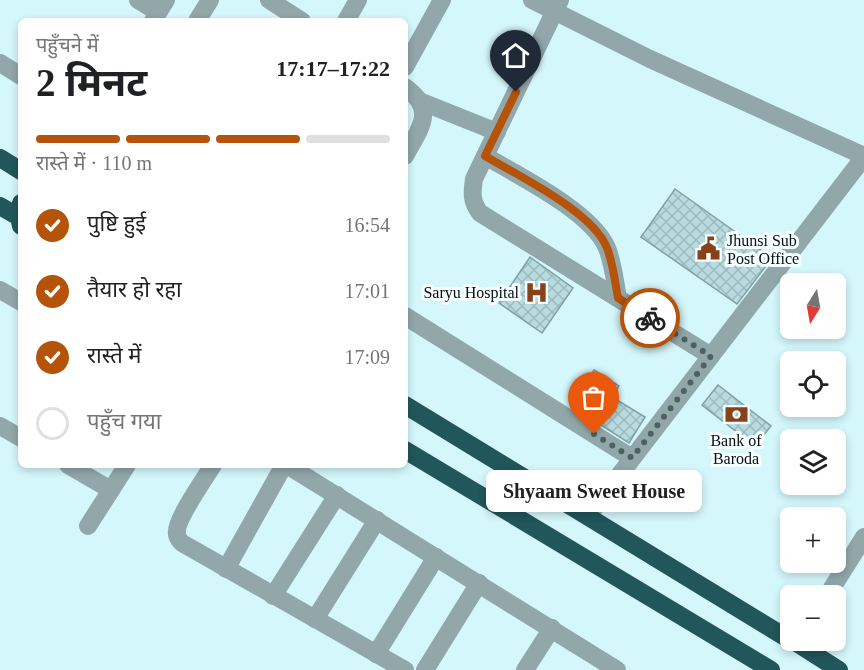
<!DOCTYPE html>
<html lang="hi">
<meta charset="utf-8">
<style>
:root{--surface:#fff;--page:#f6f6f6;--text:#202124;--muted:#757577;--line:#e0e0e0;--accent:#b45309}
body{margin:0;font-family:"Times New Roman","Noto Sans Devanagari",serif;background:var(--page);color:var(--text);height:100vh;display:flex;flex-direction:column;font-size:22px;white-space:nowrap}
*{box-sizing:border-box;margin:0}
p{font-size:20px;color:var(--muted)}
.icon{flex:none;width:33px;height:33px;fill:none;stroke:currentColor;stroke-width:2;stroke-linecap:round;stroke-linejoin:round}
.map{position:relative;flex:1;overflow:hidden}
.sheet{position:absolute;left:18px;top:18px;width:390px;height:450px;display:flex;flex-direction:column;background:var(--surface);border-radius:9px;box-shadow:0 3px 9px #0003}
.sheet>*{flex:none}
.needle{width:39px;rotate:191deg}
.fabs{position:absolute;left:780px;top:273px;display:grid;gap:12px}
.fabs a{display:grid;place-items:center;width:66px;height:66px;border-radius:9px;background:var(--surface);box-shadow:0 3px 9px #0003;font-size:30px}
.pin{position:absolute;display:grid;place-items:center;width:51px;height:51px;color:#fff;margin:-62px -26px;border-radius:50% 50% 50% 0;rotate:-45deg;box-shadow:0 0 6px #0007}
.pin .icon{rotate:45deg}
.courier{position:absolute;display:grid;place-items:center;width:60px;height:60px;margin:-30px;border:4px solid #b45309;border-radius:50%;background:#fff;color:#222;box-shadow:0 2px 8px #0007}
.bubble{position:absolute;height:42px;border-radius:9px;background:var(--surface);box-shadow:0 3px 9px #0003;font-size:20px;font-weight:700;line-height:42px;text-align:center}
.summary em{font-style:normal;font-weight:700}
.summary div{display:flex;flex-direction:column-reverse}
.summary{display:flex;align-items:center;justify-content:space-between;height:102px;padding:0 18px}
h1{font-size:39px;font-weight:700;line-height:45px}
.bar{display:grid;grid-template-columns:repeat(4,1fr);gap:9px 6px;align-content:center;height:72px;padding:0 18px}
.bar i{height:8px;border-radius:4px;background:var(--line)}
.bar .active{background:var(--accent)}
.bar p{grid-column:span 4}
ol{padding:0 18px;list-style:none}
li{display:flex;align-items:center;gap:18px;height:66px}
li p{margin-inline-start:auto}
li .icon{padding:6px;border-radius:50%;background:var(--accent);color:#fff;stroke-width:4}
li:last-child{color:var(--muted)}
li i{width:33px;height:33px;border:3px solid var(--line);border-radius:50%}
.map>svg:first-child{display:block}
.building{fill:url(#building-cross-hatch);stroke:#7fa0a4;stroke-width:1.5}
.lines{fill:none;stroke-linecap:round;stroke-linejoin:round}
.minor{stroke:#91a7aa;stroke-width:18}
.highway{stroke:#21565b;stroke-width:18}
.done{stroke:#4d6164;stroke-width:6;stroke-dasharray:0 10.8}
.route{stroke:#b45309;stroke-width:8}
.labels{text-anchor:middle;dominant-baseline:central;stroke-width:6;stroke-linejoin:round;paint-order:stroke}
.poi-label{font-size:16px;fill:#051012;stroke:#f7feff;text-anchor:start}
</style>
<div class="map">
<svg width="864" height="670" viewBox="0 0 864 670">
<defs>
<pattern id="building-cross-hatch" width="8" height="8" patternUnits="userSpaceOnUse" patternTransform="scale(1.5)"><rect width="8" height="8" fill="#b8dbdf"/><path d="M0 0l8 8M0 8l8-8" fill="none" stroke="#9dbbbe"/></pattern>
</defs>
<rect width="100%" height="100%" fill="#d4f7fb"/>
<!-- building -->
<g class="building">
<polygon points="675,189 772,258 737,304 641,237"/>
<polygon points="530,257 573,288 542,333 499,303"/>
<polygon points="594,370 619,386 612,397 645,417 629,443 571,406"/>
<polygon points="718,385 771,426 755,446 702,405"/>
</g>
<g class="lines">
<!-- minor -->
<g class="minor">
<polyline points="138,0 158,12"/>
<polyline points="269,0 302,21"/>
<polyline points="532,0 650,59 864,156"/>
<path d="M560 0 474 179C472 193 471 201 480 213L711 356"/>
<polyline points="153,21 166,0"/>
<polyline points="197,21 210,0"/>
<polyline points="346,21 358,0"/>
<polyline points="0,63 21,76"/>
<polyline points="405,67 442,0"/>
<path d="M405 87C437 110 420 128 405 156"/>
<polyline points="422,102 497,132"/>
<path d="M485 156C519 176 592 212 607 248 613 263 615 282 618 298"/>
<polyline points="0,290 21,302"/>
<polyline points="405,316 632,458"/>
<polyline points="0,426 21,438"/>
<polyline points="68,465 111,490"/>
<path d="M213 465C205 478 177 518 177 531 176 536 179 540 182 543L405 670"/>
<polyline points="287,465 617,670"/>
<polyline points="588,516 864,157"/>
<polyline points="88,526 127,465"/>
<polyline points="226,569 284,465"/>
<polyline points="273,596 337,495"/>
<polyline points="827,596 864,537"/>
<polyline points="315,619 377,520"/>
<polyline points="376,654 436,557"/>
<polyline points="425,670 479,583"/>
<polyline points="525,670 552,628"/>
</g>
<!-- highway -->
<g class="highway">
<polyline points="0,158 21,171"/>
<polyline points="21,203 19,217 21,226"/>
<polyline points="0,206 19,217"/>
<polyline points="405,405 790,640"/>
<polyline points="405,450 771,670"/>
<polyline points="792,640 839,670"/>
</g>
</g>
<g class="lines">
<!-- done -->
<polyline class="done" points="594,434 632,458 711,356 650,318"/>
<!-- route -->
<path class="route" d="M516 92 485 156C519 176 593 212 607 248 613 263 615 282 618 298L650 318"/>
</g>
<!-- icons -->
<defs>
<symbol id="civic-bare" viewBox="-9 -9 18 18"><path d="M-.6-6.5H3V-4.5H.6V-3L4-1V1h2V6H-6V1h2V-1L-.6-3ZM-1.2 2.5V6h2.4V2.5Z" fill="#87411b" stroke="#f7feff" stroke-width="2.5" paint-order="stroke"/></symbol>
<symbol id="hospital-bare" viewBox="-9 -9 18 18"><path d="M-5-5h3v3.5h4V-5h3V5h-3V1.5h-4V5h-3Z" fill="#87411b" stroke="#f7feff" stroke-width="2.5" paint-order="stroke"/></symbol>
<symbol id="bank-bare" viewBox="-9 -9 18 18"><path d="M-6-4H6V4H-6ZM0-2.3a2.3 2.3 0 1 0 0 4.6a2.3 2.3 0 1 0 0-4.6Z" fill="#87411b" stroke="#f7feff" stroke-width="2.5" paint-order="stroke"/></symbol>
</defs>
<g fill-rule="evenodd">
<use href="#civic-bare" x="692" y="232" width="33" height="33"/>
<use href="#hospital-bare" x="520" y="276" width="33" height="33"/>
<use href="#bank-bare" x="720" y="398" width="33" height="33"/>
</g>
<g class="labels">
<!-- poi labels -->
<g class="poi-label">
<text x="727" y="240">Jhunsi Sub<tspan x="727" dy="18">Post Office</tspan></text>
<text x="519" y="292" text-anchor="end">Saryu Hospital</text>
<text x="736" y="440" text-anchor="middle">Bank of<tspan x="736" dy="18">Baroda</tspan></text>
</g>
</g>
</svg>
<div class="fabs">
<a><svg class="needle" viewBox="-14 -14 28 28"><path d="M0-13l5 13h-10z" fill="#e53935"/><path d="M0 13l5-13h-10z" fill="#757577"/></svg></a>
<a><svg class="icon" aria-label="locate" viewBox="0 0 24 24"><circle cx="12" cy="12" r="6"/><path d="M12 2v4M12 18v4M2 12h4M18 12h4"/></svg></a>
<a><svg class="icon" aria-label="layers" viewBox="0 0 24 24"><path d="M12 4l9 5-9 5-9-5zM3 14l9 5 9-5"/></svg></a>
<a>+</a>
<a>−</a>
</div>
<div class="pin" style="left:594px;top:434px;background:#ea580c"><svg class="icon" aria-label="bag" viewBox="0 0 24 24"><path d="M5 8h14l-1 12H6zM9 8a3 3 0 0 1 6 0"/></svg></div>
<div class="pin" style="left:516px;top:92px;background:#1f2937"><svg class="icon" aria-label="home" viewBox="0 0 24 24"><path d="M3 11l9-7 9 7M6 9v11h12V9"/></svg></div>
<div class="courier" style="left:650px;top:318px"><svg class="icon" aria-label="bike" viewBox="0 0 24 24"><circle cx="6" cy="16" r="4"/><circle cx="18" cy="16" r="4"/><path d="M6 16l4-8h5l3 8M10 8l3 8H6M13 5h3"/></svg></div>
<div class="bubble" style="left:486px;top:470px;width:216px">Shyaam Sweet House</div>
<section class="sheet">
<div class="summary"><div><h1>2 मिनट</h1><p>पहुँचने में</p></div><em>17:17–17:22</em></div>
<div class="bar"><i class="active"></i><i class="active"></i><i class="active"></i><i></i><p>रास्ते में · 110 m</p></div>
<ol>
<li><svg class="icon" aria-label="check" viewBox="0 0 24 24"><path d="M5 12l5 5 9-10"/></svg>पुष्टि हुई<p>16:54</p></li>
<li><svg class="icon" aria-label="check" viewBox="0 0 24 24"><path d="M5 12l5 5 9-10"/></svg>तैयार हो रहा<p>17:01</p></li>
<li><svg class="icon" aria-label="check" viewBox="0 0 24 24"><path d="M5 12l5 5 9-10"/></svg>रास्ते में<p>17:09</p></li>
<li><i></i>पहुँच गया</li>
</ol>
</section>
</div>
